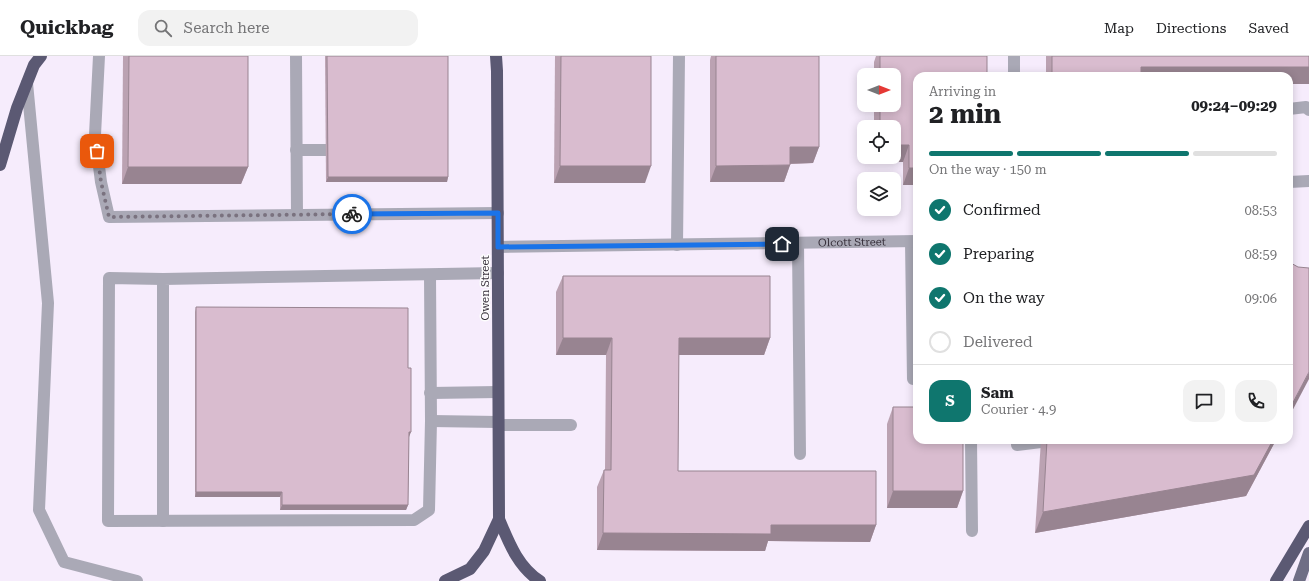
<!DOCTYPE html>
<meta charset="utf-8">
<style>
:root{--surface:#fff;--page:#f2f2f2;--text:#202124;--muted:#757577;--line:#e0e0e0;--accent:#0f766e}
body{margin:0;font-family:"Roboto Serif",serif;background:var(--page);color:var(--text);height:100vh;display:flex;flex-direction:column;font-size:15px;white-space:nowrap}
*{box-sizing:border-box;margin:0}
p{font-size:13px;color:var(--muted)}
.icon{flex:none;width:22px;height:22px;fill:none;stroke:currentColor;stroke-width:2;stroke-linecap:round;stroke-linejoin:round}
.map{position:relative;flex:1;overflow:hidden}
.side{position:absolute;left:913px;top:16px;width:380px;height:372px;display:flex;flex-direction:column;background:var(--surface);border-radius:12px;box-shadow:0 2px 10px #0003}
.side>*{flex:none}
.needle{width:26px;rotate:90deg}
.controls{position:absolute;left:857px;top:12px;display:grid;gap:8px}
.controls a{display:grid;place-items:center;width:44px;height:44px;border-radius:8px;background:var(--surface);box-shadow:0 2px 10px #0003;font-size:20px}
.pin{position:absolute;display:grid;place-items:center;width:34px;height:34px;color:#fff;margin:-17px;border-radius:8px;box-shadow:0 2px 6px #0006}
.courier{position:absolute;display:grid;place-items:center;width:40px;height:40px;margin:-20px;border:3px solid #1a73e8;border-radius:50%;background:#fff;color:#222;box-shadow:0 1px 5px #0007}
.headline em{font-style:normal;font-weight:700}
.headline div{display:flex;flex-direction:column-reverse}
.headline{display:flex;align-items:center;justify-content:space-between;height:68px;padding:0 16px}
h1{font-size:26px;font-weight:700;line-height:30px}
.bar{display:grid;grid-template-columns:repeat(4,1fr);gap:6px 4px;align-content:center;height:48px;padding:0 16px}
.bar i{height:5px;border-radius:3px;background:var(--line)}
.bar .selected{background:var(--accent)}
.bar p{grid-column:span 4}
.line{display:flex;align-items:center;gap:10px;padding:0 16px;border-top:1px solid var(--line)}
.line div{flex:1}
.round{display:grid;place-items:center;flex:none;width:42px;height:42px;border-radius:12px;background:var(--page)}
ol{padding:0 16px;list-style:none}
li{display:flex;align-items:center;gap:12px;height:44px}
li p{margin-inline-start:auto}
li .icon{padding:4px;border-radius:50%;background:var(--accent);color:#fff;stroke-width:4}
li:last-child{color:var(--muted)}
li i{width:22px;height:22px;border:2px solid var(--line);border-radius:50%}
header{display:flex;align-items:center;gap:24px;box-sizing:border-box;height:56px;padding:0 20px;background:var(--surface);border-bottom:1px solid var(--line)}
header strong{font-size:19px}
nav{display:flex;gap:22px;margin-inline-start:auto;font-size:14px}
.search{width:280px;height:36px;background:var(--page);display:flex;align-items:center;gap:10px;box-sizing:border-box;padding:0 14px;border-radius:12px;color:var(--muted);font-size:15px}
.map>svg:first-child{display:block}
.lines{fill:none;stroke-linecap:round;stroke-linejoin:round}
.minor{stroke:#aaa9b6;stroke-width:12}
.major{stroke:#6f6e85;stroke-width:12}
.highway{stroke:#5b5973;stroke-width:12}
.wall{fill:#bba2b2}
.shaded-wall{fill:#988491}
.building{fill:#d9bccf;stroke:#988491}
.done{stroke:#7a727f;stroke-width:4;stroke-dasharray:0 7.2}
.route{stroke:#1a73e8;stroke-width:5}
.labels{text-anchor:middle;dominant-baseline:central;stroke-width:3;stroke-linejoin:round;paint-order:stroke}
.street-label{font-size:11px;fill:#38313c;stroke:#fdfdfd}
</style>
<header>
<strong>Quickbag</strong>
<div class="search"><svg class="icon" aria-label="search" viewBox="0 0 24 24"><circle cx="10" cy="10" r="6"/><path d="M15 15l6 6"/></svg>Search here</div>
<nav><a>Map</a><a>Directions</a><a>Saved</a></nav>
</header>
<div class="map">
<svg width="1309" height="525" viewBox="0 0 1309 525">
<rect width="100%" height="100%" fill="#f6ecfc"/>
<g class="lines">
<!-- minor -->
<g class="minor">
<polyline points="99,0 95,79 101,126 109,161 498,157"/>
<polyline points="296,0 297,159"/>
<polyline points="1014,20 1014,0"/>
<polyline points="27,27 48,247 39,454 64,506 137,525"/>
<polyline points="1289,53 1306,51 1309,54"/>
<polyline points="296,94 326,94"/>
<polyline points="1289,126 1309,125"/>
<polyline points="911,186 913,323 917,323"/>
<polyline points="798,188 800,398"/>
<polyline points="677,189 679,0"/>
<path id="s1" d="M498 191 917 185"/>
<polyline points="163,223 109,222 108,465 414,464 429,454 431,365 430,219"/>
<polyline points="430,337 498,336"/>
<polyline points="431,365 498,366"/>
<polyline points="499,369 571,369"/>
<polyline points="971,384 972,475"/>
<polyline points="1017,384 1017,389 1041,386"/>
<polyline points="163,465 163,223 498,217"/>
</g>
<!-- major -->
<polyline class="major" points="1299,525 1309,497"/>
<!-- highway -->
<g class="highway">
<path d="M496 0 497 15 499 463C509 487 518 511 540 525"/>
<polyline points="0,109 17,52 34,9 41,0"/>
<polyline points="445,525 470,513 484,495 499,463"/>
<polyline points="1276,525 1309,470"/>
</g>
</g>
<!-- wall -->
<g class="wall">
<polygon points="123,0 248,0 248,111 241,128 122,128"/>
<polygon points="325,0 448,0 448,121 447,126 326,126"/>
<polygon points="555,0 651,0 645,127 554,127"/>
<polygon points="711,0 819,0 819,91 813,107 790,108 790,109 784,126 710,126 710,4"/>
<polygon points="876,0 987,0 917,129 903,129 903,106 874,106 874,101 894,101 894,71 874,71 874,49 894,49 894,19 874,19 874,6"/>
<polygon points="1046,0 1309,0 1309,28 1289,28 1289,20 1046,20"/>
<polygon points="563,220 770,282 764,299 679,299 678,415 876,469 870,486 768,485 765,495 597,494 597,431 604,414 605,414 606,299 556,299 556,236"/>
<polygon points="196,251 408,312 409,381 408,449 406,454 280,454 280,441 195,441 195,256"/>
<polygon points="893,351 963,435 957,452 887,452 887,368"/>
<polygon points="1041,384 1276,384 1246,440 1035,477"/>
</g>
<!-- shaded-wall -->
<g class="shaded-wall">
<polygon points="1141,11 1309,11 1309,28 1289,28 1289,20 1138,20"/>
<polygon points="894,89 909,89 903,106 874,106 876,101 894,101"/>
<polygon points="790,91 819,91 813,107 783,108"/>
<polygon points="790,109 784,126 710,126 716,110"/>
<polygon points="560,110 651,110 645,127 554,127"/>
<polygon points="128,111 248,111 241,128 122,128"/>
<polygon points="909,112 917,112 917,129 903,129"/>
<polygon points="328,121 448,121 447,126 326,126"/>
<polygon points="563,282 612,282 606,299 556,299"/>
<polygon points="679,282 770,282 764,299 673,299"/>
<polygon points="1309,316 1309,323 1289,361 1289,354"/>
<polygon points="409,376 411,376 409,381 407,381"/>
<polygon points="1273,384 1276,384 1246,440 1035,477 1043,456"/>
<polygon points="893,435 963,435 957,452 887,452"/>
<polygon points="196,436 282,436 280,441 195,441"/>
<polygon points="282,449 408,449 406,454 280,454"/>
<polygon points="771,469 876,469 870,486 768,485 765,495 597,494 603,477"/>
</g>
<!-- building -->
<g class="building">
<polygon points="129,0 248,0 248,111 128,111"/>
<polygon points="327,0 448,0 448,121 328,121"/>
<polygon points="561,0 651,0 651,110 560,110"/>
<polygon points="716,0 819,0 819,91 790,91 790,109 716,110"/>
<polygon points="880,0 987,0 987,20 917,20 917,112 909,112 909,89 894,89 894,71 880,71 880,49 894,49 894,19 880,19"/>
<polygon points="1052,0 1309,0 1309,11 1141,11 1141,20 1052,20"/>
<polygon points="1289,206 1298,211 1309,212 1309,316 1289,354"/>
<polygon points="563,220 770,220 770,282 679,282 678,415 876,415 876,469 771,469 771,478 603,477 604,414 611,414 612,282 563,282"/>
<polygon points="196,251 408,252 408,312 411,312 411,376 409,376 408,449 282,449 282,436 196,436"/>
<polygon points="893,351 917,351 917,384 963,384 963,435 893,435"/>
<polygon points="1047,384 1273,384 1254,419 1043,456"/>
</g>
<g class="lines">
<!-- done -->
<polyline class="done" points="97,95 101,126 109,161 352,158"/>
<!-- route -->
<polyline class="route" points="352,158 498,157 498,191 782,188"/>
</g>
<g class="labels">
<!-- street labels -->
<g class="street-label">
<text stroke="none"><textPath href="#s1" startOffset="354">Olcott Street</textPath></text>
<text transform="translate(485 232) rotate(-90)">Owen Street</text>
</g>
</g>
</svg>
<div class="controls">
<a><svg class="needle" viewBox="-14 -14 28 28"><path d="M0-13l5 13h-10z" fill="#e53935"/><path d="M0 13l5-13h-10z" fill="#757577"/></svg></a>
<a><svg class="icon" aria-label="locate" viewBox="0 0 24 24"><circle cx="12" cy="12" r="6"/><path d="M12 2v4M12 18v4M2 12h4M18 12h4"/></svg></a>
<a><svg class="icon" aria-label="layers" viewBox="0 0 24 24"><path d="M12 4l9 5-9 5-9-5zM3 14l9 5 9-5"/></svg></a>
</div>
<div class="pin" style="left:97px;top:95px;background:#ea580c"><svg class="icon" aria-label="bag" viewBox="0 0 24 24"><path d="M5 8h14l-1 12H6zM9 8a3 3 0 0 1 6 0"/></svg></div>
<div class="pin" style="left:782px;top:188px;background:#1f2937"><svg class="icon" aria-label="home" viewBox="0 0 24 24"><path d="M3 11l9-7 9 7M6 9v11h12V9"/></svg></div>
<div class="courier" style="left:352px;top:158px"><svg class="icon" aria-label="bike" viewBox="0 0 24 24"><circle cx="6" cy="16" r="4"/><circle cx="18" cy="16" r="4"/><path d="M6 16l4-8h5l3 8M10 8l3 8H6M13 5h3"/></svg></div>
<section class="side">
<div class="headline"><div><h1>2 min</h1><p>Arriving in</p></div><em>09:24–09:29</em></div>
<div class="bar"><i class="selected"></i><i class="selected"></i><i class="selected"></i><i></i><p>On the way · 150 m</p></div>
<ol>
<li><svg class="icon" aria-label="check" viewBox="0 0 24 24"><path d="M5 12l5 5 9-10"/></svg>Confirmed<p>08:53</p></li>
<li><svg class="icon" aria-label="check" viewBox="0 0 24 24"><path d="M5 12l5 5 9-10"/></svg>Preparing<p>08:59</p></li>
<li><svg class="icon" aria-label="check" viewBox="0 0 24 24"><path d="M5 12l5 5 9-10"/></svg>On the way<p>09:06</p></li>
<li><i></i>Delivered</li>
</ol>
<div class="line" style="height:72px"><b class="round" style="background:var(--accent);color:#fff">S</b><div><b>Sam</b><p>Courier · 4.9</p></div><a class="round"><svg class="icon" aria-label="chat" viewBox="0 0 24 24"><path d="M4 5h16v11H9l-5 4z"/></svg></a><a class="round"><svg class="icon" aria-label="phone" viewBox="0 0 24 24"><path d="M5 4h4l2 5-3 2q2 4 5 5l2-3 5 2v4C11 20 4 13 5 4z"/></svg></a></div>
</section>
</div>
